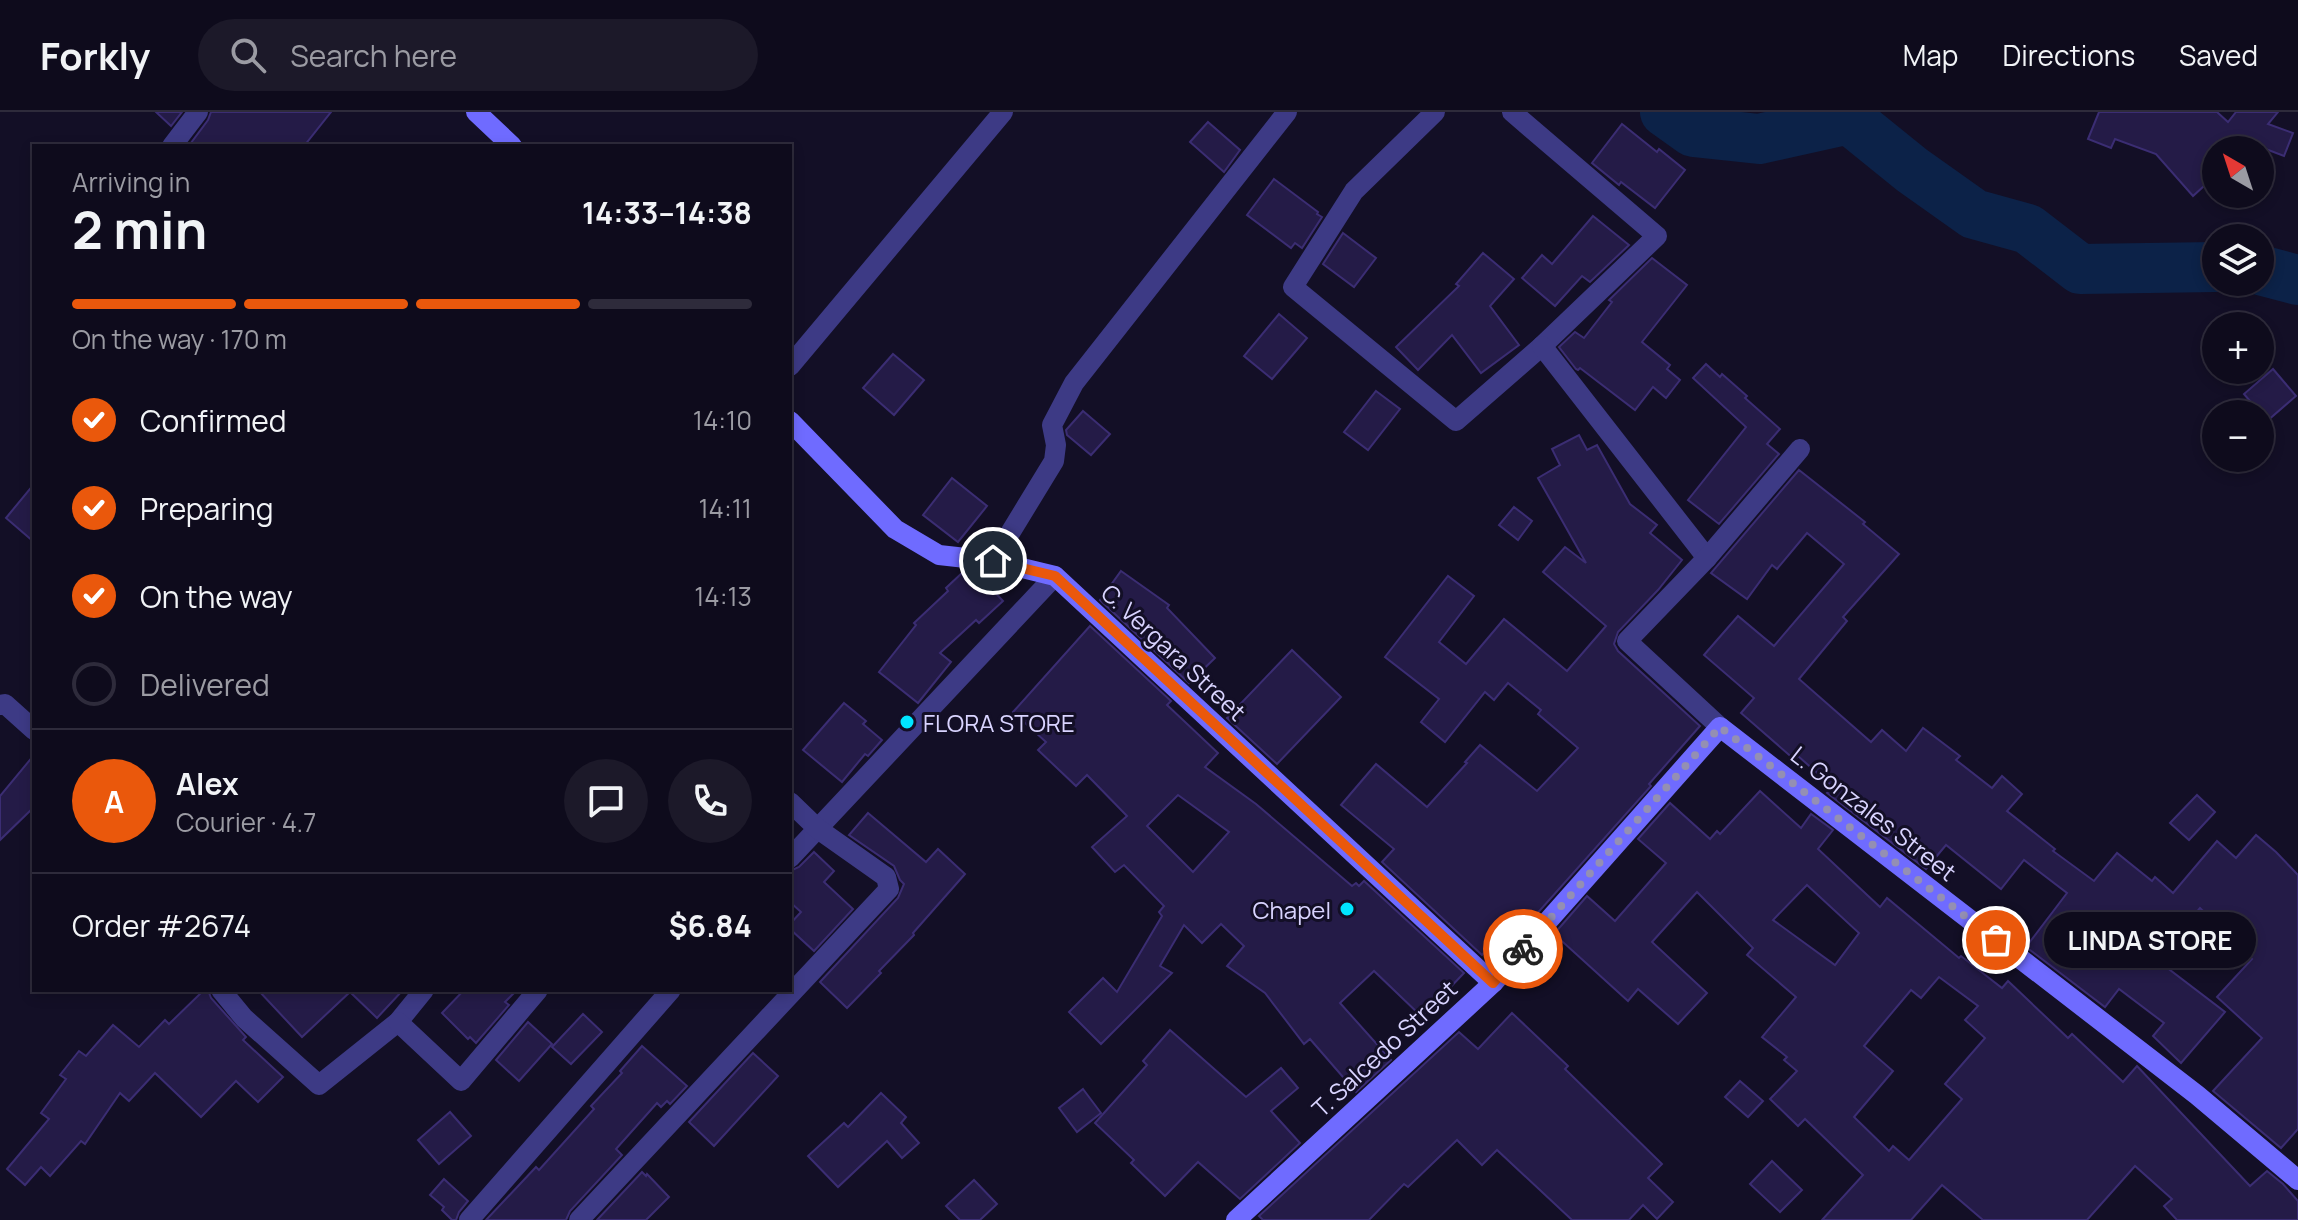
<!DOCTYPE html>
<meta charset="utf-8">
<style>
:root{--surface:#0e0b1c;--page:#1c1929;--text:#f1f3f6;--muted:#9b9ba3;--line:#2e2b3b;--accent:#ea580c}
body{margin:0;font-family:Manrope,sans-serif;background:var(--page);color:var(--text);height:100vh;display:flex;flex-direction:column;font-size:30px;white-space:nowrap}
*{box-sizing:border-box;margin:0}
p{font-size:26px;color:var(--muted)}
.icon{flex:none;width:44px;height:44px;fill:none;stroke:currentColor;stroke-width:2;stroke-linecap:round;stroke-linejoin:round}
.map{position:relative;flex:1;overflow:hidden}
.panel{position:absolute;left:32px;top:32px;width:760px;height:848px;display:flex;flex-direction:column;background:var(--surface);border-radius:0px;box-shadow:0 4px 12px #0003,0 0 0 2px var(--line)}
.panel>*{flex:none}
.needle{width:52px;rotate:321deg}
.controls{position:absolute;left:2202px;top:24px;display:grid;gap:16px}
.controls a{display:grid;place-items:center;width:72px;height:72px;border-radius:50%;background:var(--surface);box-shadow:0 4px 12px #0003,0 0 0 2px var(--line);font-size:40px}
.pin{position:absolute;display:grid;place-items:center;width:68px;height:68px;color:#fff;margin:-34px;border:4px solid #fff;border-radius:50%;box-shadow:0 2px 8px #0007}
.courier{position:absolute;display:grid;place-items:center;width:80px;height:80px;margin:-40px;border:6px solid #ea580c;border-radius:50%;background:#fff;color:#222;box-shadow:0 2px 10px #0007}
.bubble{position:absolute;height:56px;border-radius:28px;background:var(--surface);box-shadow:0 4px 12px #0003,0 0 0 2px var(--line);font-size:26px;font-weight:700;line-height:56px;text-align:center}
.overview em{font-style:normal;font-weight:700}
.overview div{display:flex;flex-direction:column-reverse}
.overview{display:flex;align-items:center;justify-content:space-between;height:136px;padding:0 40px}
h1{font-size:52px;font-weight:700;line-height:60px}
.bar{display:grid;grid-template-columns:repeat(4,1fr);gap:12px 8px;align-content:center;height:96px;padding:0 40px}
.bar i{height:10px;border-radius:6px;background:var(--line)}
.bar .selected{background:var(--accent)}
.bar p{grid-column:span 4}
.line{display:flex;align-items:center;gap:20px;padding:0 40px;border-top:2px solid var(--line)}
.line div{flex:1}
.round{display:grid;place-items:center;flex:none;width:84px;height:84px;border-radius:42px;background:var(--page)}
ol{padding:0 40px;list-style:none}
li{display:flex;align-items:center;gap:24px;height:88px}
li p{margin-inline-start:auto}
li .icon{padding:8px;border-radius:50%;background:var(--accent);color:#fff;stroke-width:4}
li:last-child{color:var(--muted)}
li i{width:44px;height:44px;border:4px solid var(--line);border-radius:50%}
header{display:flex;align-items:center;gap:48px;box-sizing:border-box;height:112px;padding:0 40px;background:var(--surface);border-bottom:2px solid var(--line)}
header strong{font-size:38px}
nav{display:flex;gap:44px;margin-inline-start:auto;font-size:28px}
.search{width:560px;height:72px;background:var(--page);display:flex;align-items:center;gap:20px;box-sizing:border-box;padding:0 28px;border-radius:44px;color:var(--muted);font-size:30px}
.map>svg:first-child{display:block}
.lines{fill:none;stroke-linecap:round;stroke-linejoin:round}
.river{stroke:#0c2248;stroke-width:50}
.building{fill:#241b47;stroke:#3b2d73;stroke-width:2;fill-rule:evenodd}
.street{stroke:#3d3a85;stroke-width:20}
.secondary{stroke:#6f6bff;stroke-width:20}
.done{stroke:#948fb3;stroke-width:8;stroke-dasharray:0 14.4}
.route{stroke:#ea580c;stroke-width:10}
.poi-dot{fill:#00e5ff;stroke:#130f26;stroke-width:3}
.labels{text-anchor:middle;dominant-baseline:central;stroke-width:6;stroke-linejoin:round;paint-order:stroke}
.street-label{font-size:24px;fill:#d9d4ff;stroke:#130f26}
.poi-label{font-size:24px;fill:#d9d4ff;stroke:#130f26;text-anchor:start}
</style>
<header>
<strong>Forkly</strong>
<div class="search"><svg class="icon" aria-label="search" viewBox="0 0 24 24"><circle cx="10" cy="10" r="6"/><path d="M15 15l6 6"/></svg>Search here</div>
<nav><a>Map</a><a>Directions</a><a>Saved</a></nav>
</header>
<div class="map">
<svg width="2298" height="1108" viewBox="0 0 2298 1108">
<rect width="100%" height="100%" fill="#130f26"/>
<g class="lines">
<!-- river -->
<g class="river">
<polyline points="1665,0 1693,20 1759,27 1849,7 1912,58 1974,102 2028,117 2080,157 2216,155"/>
<polyline points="2260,158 2298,168"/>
</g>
</g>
<!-- building -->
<g class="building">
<polygon points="156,0 182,0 171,14"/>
<polygon points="211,0 331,0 304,34 194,34 191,31 208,8"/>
<polygon points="2099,0 2217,0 2228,10 2236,0 2278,0 2268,12 2293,21 2284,44 2242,28 2233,38 2216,38 2216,63 2193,84 2156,42 2115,27 2111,36 2088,27"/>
<polygon points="1208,10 1240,38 1224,60 1190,30"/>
<polygon points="1622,12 1657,40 1659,37 1685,58 1655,96 1621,70 1619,73 1592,51"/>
<polygon points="1274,67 1318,100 1317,102 1322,105 1302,136 1295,131 1291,136 1247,103"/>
<polygon points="1593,104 1629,133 1590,170 1582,164 1555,194 1522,166 1542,143 1552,152"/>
<polygon points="1343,121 1376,146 1354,175 1323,152"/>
<polygon points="1483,141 1514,167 1490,194 1519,233 1481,261 1452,223 1418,258 1396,235 1459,174 1456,172"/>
<polygon points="1652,146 1687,173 1642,230 1670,253 1667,257 1680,268 1666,286 1653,275 1635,298 1580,256 1578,258 1576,257 1559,235 1575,220 1584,226 1612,190 1609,188"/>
<polygon points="1279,202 1307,226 1272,267 1244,244"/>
<polygon points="893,242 924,268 894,303 863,276"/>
<polygon points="1706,252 1720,265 1722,262 1747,284 1745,286 1780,317 1767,332 1779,342 1719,412 1688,388 1746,315 1693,266"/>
<polygon points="2273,257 2296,284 2267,309 2244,282"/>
<polygon points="1376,279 1400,297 1368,338 1344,320"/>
<polygon points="1083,299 1110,322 1091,343 1067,323 1066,318"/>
<polygon points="1579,323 1587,338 1597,333 1630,392 1657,413 1650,421 1682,448 1658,478 1618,520 1614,532 1618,539 1700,614 1649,672 1651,674 1534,805 1532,803 1520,816 1513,809 1482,843 1382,750 1394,737 1341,693 1376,652 1427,695 1467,651 1465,650 1480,633 1537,679 1578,636 1538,602 1541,598 1508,571 1494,588 1485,580 1445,630 1421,610 1439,587 1385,545 1448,464 1474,484 1439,530 1466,552 1504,507 1567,559 1606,514 1543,460 1565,435 1586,451 1538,366 1560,353 1552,337"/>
<polygon points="1799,358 1865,410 1863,412 1899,442 1843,505 1847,509 1799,567 1871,630 1882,618 1906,639 1923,616 1960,644 1956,648 1992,676 2002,664 2022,682 2007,699 2055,737 2053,739 2094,769 2117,741 2152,769 2155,765 2173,781 2217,729 2236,746 2256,723 2276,740 2298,763 2298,1017 2281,1036 2213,979 2262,926 2217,885 2252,847 2200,796 2157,848 2225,900 2181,951 2153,924 2164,911 2119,877 2105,895 2026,835 2067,781 2024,748 2001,777 1946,733 1926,757 1827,681 1833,675 1798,644 1795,648 1741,601 1754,586 1704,543 1738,504 1774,534 1844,452 1807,421 1777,457 1772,453 1747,487 1711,461"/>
<polygon points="952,366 987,394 958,430 923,403"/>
<polygon points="34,372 34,430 6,406"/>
<polygon points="1514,395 1532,409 1518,428 1499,413"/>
<polygon points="964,459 976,460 1003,489 979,511 976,508 940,541 951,550 918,591 879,560 916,513 914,511 948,479 946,476"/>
<polygon points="1121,459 1169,493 1167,496 1215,546 1189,571 1100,488"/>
<path d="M1090 514 1171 589 1167 593 1218 641 1205 655 1256 692 1352 774 1356 771 1359 774 1364 769 1464 861 1422 905 1374 859 1340 891 1391 948 1356 980 1310 927 1304 932 1265 881 1227 854 1244 834 1221 812 1202 831 1184 813 1160 854 1172 861 1101 932 1069 900 1103 866 1117 880 1162 804 1159 800 1164 794 1124 753 1115 760 1092 735 1127 704 1087 663 1076 674 1038 638 1046 630 1013 600ZM1178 683 1229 720 1193 760 1147 714Z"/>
<polygon points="1292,538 1341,585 1277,652 1227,606"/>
<polygon points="844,591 866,609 863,612 882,628 868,644 865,642 842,670 803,638"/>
<polygon points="34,643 34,695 0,728 0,684"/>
<path d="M1760 679 1801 716 1811 702 1833 718 1818 737 1880 795 1887 786 1959 846 1961 844 2002 876 2008 869 2068 926 2072 922 2123 970 2137 954 2250 1074 2267 1059 2283 1072 2298 1089V1108H2177L2164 1094 2172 1087 2135 1054 2087 1108H1983L1942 1073 1911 1108H1822L1863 1063 1805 1007 1798 1014 1770 987 1797 959 1784 948 1787 945 1762 925 1796 885 1747 843 1753 836 1697 780 1652 830 1707 881 1678 912 1638 877 1628 889 1554 822 1587 784 1615 809 1666 751 1638 727 1670 691 1710 727 1717 719 1720 722ZM1807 773 1859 821 1835 853 1773 808ZM1939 865 1978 894 1965 908 1985 926 1945 972 1962 987 1909 1048 1893 1034 1889 1039 1854 1005 1893 959 1864 934 1911 878 1921 886Z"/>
<polygon points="2197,683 2215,700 2189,728 2170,711"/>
<polygon points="868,701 926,750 938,737 965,762 913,821 914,823 879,859 881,861 847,896 820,870 898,786 904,772 900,768 894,754 849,723"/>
<polygon points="814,740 834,759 824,770 853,797 814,839 790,817 790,812 801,800 790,790 790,759 799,755"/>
<polygon points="204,878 208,878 211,886 246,925 243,928 283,965 258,990 236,969 201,1005 155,961 129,989 120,981 85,1032 81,1029 50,1064 41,1055 25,1073 7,1057 49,1007 41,1001 66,967 60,963 79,939 86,944 113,913 139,935 165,908 169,912"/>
<polygon points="258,878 403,878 377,906 350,880 302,925"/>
<polygon points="464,878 517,878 505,890 509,893 476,931 470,925 468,927 442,901"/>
<polygon points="1512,901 1568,954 1565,957 1662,1052 1648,1066 1673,1090 1657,1107 1643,1093 1629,1108 1572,1108 1497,1038 1482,1053 1457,1028 1408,1075 1404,1072 1369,1108 1263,1108 1259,1104 1459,920 1478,937"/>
<polygon points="583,902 602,920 571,952 552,935"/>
<polygon points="528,910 552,932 519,969 496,948"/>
<polygon points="1170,918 1246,985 1281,956 1298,976 1271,999 1300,1031 1240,1087 1198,1050 1165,1084 1131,1051 1134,1048 1095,1011 1147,953 1143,949"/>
<polygon points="642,934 687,974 670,992 667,989 661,995 657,991 616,1037 622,1043 570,1099 566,1108 486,1108 536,1055 539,1058 594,997 591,994 622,961 620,959"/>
<polygon points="753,941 778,964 714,1034 689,1010"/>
<polygon points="1740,969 1763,989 1748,1005 1725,985"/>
<polygon points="1083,977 1101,1001 1077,1020 1059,996"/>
<polygon points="881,981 906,1005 901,1011 919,1031 902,1046 887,1029 838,1075 808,1044 844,1011 848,1015"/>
<polygon points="450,1000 471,1024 439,1052 418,1028"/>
<polygon points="1772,1049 1802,1078 1780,1100 1750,1072"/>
<polygon points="642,1060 646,1064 647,1062 669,1085 646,1108 597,1108"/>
<polygon points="444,1067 468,1089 459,1100 456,1108 452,1108 442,1098 444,1095 430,1083"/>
<polygon points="974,1068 997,1092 980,1108 960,1108 946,1094"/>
</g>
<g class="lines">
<!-- street -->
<g class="street">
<polyline points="1435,0 1354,79 1293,175 1456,309 1542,234 1657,124 1512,0"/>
<polyline points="172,34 198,0"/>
<polyline points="1542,234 1707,446"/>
<polyline points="790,254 1003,0"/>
<polyline points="993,449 1054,349 1056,333 1052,313 1074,271 1287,0"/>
<polyline points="0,593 5,592 34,618"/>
<polyline points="1720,615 1627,529 1707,446 1800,337"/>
<polyline points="790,746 1055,464"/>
<polyline points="221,878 244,906 319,973 398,910 424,878"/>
<polyline points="398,910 461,969 538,878"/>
<polyline points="469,1108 671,878"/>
<polyline points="579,1108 889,777 886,765 818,717 790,690"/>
</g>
<!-- secondary -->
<g class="secondary">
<polyline points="476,0 512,34"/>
<polyline points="790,309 895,417 939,443 993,449 1055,464 1493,871"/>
<polyline points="1236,1108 1493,871 1720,615 2197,983 2298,1068"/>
</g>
</g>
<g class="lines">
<!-- done -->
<polyline class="done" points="1523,837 1720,615 1996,828"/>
<!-- route -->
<polyline class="route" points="993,449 1055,464 1493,871 1523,837"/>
</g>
<!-- markers -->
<g class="poi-dot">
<circle cx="907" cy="610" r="8"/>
<circle cx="1347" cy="797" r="8"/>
</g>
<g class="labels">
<!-- street labels -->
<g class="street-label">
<text transform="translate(1174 540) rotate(43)">C. Vergara Street</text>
<text transform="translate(1874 701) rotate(38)">L. Gonzales Street</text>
<text transform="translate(1384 936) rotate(-43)">T. Salcedo Street</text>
</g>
<!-- poi labels -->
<g class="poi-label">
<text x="923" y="610">FLORA STORE</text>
<text x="1331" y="797" text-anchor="end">Chapel</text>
</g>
</g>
</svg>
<div class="controls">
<a><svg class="needle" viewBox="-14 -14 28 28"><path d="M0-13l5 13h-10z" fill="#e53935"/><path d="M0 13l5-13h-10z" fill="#9b9ba3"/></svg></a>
<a><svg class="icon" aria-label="layers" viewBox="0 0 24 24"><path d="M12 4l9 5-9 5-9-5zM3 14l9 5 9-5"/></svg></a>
<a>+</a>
<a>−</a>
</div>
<div class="pin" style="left:1996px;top:828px;background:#ea580c"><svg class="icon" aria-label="bag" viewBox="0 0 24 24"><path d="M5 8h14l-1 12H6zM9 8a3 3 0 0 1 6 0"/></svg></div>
<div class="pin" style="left:993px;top:449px;background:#1f2937"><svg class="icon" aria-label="home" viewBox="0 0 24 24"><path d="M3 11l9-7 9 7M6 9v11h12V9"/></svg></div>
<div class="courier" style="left:1523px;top:837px"><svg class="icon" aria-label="bike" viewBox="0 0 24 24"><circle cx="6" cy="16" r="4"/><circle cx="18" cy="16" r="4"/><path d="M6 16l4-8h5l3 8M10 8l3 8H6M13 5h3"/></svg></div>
<div class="bubble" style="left:2044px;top:800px;width:212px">LINDA STORE</div>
<section class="panel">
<div class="overview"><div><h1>2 min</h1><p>Arriving in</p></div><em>14:33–14:38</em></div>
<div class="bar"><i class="selected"></i><i class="selected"></i><i class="selected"></i><i></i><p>On the way · 170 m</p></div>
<ol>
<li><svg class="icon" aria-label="check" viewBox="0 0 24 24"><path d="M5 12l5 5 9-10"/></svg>Confirmed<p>14:10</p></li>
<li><svg class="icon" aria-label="check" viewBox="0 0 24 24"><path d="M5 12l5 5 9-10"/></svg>Preparing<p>14:11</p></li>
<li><svg class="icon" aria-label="check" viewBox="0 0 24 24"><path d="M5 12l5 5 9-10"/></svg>On the way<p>14:13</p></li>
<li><i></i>Delivered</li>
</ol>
<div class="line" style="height:144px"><b class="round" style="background:var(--accent);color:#fff">A</b><div><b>Alex</b><p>Courier · 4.7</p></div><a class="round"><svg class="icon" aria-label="chat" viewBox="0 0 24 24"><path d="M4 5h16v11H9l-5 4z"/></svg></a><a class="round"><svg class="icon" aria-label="phone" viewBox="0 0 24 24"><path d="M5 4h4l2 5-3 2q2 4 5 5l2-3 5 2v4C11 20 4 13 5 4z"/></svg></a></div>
<div class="line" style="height:104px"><div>Order #2674</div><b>$6.84</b></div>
</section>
</div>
